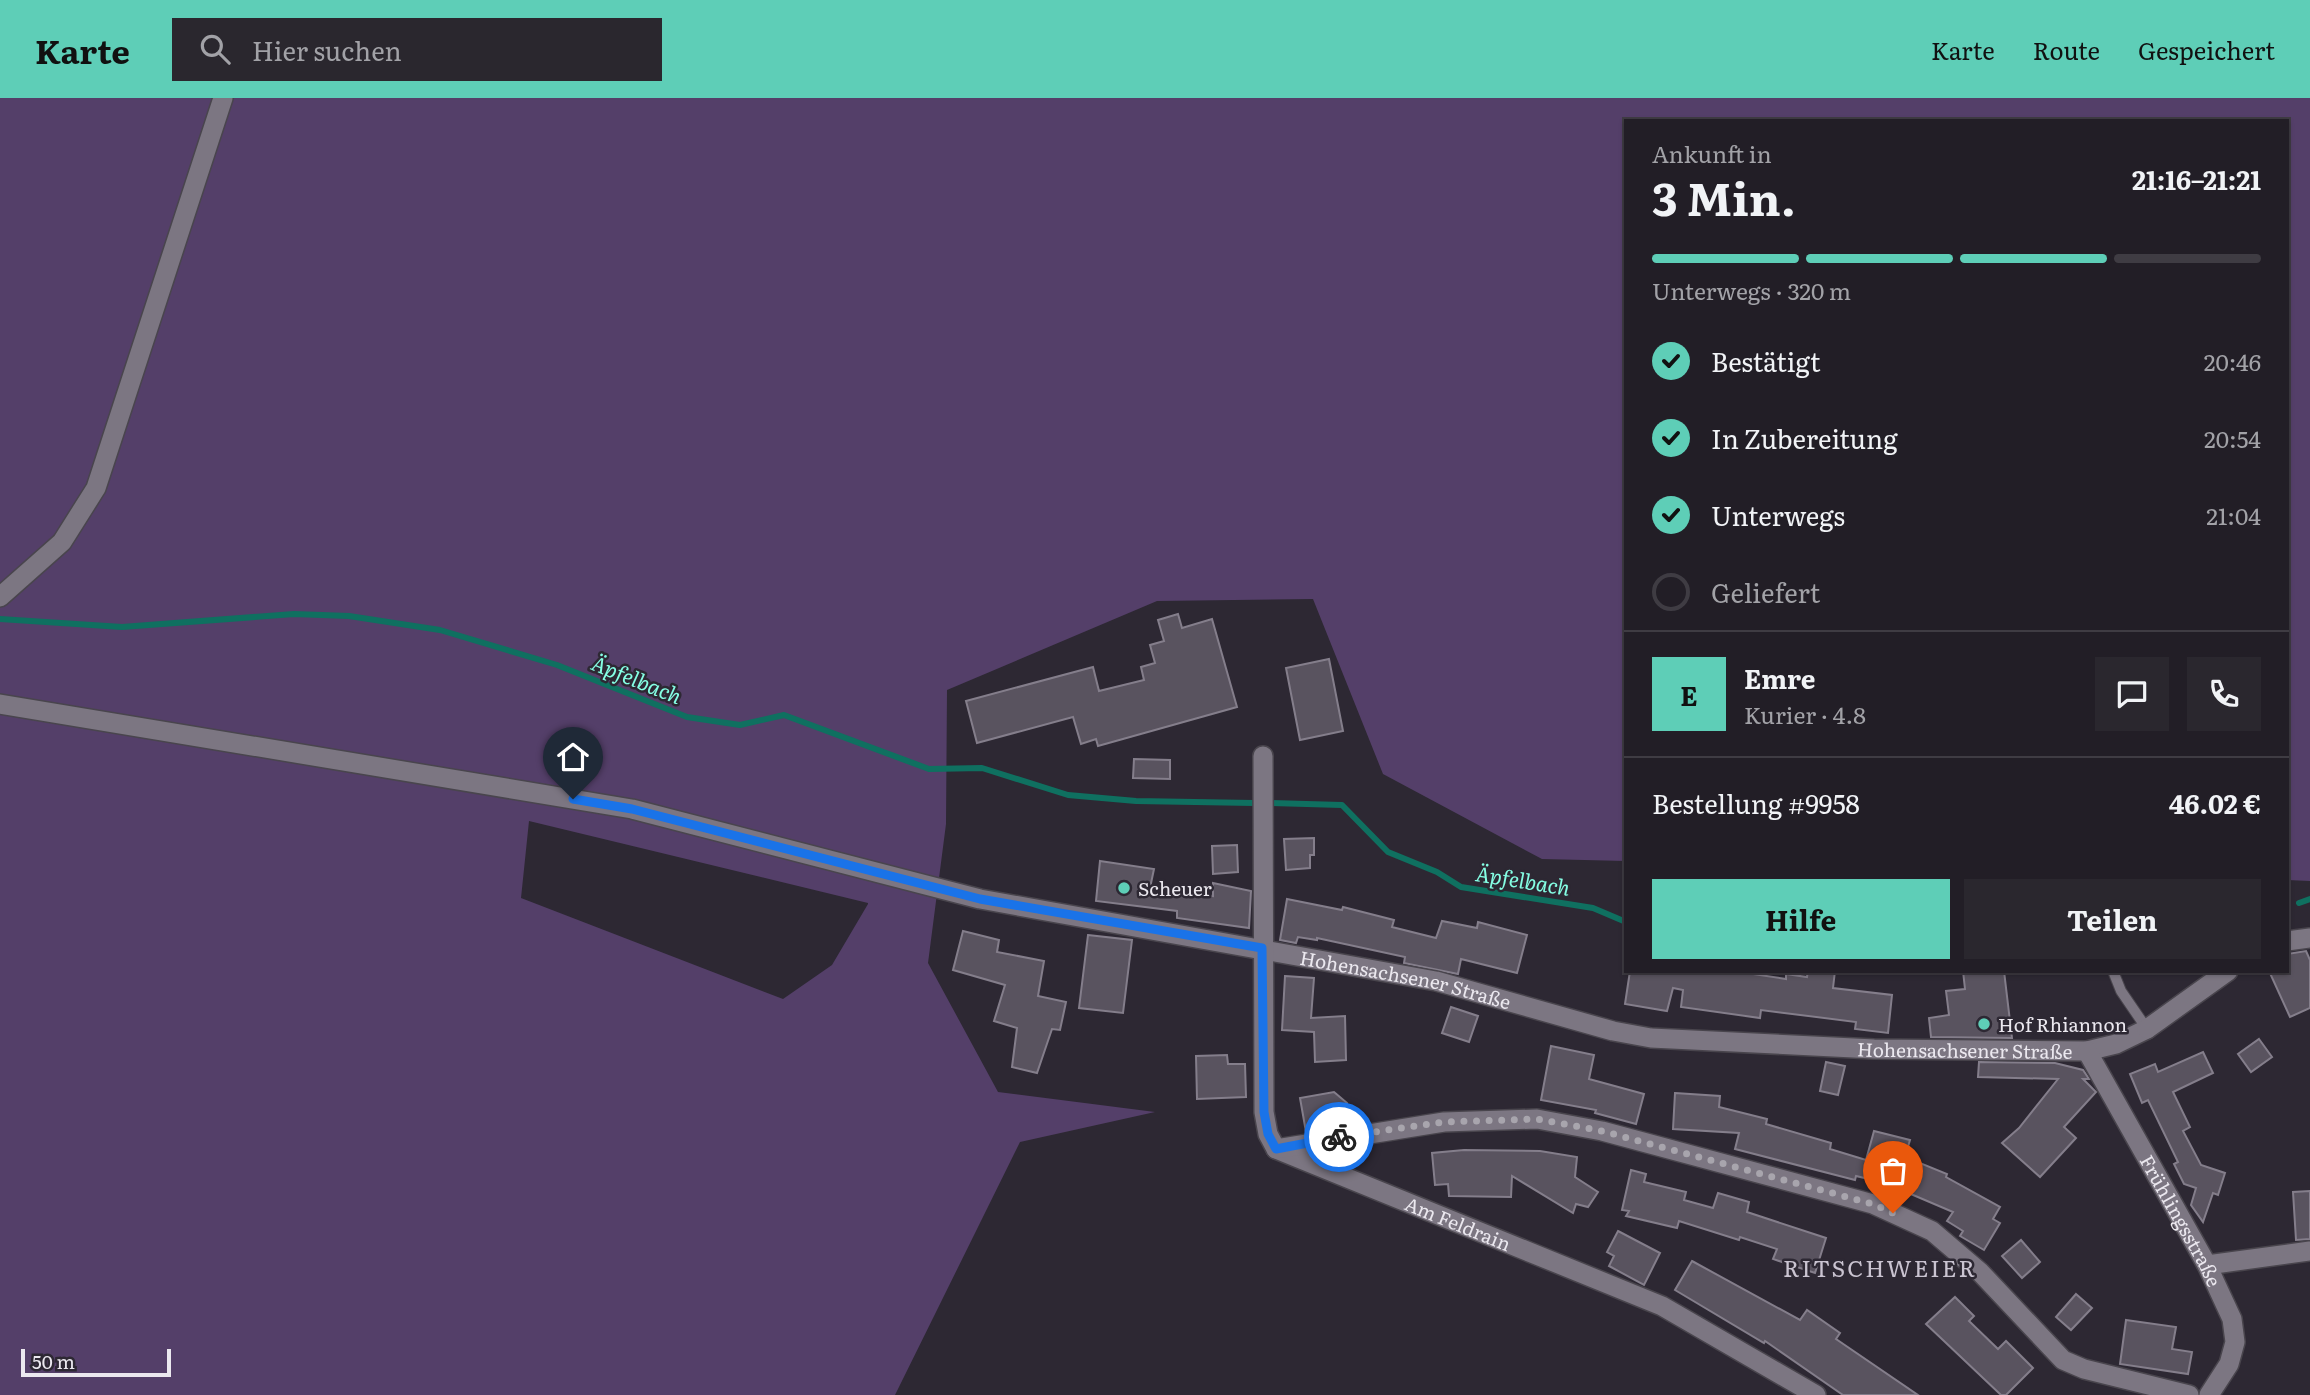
<!DOCTYPE html>
<html lang="de">
<meta charset="utf-8">
<style>
:root{--surface:#221e26;--page:#2a272e;--text:#f1f3f6;--muted:#a2a2a7;--line:#3f3c43;--accent:#5eceb7}
body{margin:0;font-family:Literata,serif;background:var(--page);color:var(--text);height:100vh;display:flex;flex-direction:column;font-size:26px;white-space:nowrap}
*{box-sizing:border-box;margin:0}
p{font-size:23px;color:var(--muted)}
.icon{flex:none;width:38px;height:38px;fill:none;stroke:currentColor;stroke-width:2;stroke-linecap:round;stroke-linejoin:round}
.map{position:relative;flex:1;overflow:hidden}
.details{position:absolute;left:1624px;top:21px;width:665px;height:854px;display:flex;flex-direction:column;background:var(--surface);border-radius:0px;box-shadow:0 2px 5px #0004,0 0 0 2px var(--line)}
.details>*{flex:none}
.scale{position:absolute;left:21px;bottom:18px;width:150px;box-sizing:border-box;padding-left:7px;border:4px solid #ebe8ef;border-top:0;font-size:19px;line-height:24px;white-space:nowrap;color:#ebe8ef;-webkit-text-stroke:5px #2d2833;paint-order:stroke}
.pin{position:absolute;display:grid;place-items:center;width:60px;height:60px;color:#fff;margin:-72px -30px;border-radius:50% 50% 50% 0;rotate:-45deg;box-shadow:0 0 7px #0007}
.pin .icon{rotate:45deg}
.courier{position:absolute;display:grid;place-items:center;width:70px;height:70px;margin:-35px;border:5px solid #1a73e8;border-radius:50%;background:#fff;color:#222;box-shadow:0 2px 9px #0007}
.summary em{font-style:normal;font-weight:700}
.summary div{display:flex;flex-direction:column-reverse}
.summary{display:flex;align-items:center;justify-content:space-between;height:119px;padding:0 28px}
h1{font-size:46px;font-weight:700;line-height:52px}
.bar{display:grid;grid-template-columns:repeat(4,1fr);gap:10px 7px;align-content:center;height:84px;padding:0 28px}
.bar i{height:9px;border-radius:5px;background:var(--line)}
.bar .current{background:var(--accent)}
.bar p{grid-column:span 4}
.line{display:flex;align-items:center;gap:18px;padding:0 28px;border-top:2px solid var(--line)}
.line div{flex:1}
.round{display:grid;place-items:center;flex:none;width:74px;height:74px;border-radius:0px;background:var(--page)}
ol{padding:0 28px;list-style:none}
li{display:flex;align-items:center;gap:21px;height:77px}
li p{margin-inline-start:auto}
li .icon{padding:7px;border-radius:50%;background:var(--accent);color:#111;stroke-width:4}
li:last-child{color:var(--muted)}
li i{width:38px;height:38px;border:4px solid var(--line);border-radius:50%}
.button{display:flex;gap:14px;margin-top:auto;padding:14px 28px}
.button a{flex:1;height:80px;border-radius:0px;background:var(--accent);color:#111;font-size:28px;font-weight:700;line-height:80px;text-align:center}
.button a+a{background:var(--page);color:var(--text)}
header{display:flex;align-items:center;gap:42px;box-sizing:border-box;height:98px;padding:0 35px;background:var(--accent);color:#111}
header strong{font-size:33px}
nav{display:flex;gap:38px;margin-inline-start:auto;font-size:24px}
.search{width:490px;height:63px;background:var(--page);display:flex;align-items:center;gap:18px;box-sizing:border-box;padding:0 24px;border-radius:0px;color:var(--muted);font-size:26px}
.map>svg:first-child{display:block}
.green{fill:#543f69;fill-rule:evenodd}
.lines{fill:none;stroke-linecap:round;stroke-linejoin:round}
.stream{stroke:#0f7060;stroke-width:6}
.building{fill:#59535f;stroke:#847e8b;stroke-width:2}
.service-casing{stroke:#49454d;stroke-width:12}
.minor-casing{stroke:#49454d;stroke-width:22}
.tertiary-casing{stroke:#49454d;stroke-width:22}
.service{stroke:#7c7682;stroke-width:10}
.minor{stroke:#7c7682;stroke-width:19}
.tertiary{stroke:#7c7682;stroke-width:19}
.done{stroke:#a8a5ad;stroke-width:7;stroke-dasharray:0 12.6}
.route{stroke:#1a73e8;stroke-width:9}
.poi-dot{fill:#5eceb7;stroke:#2d2833;stroke-width:2.5}
.labels{text-anchor:middle;dominant-baseline:central;stroke-width:5;stroke-linejoin:round;paint-order:stroke}
.poi-label{font-size:19px;fill:#ebe8ef;stroke:#2d2833;text-anchor:start}
.street-label{font-size:19px;fill:#ebe8ef;stroke:#2d2833}
.water-label{font-size:21px;font-style:italic;fill:#85fee4;stroke:#2d2833}
.quarter-label{font-size:23px;letter-spacing:2px;fill:#cac4d1;stroke:#2d2833}
</style>
<header>
<strong>Karte</strong>
<div class="search"><svg class="icon" aria-label="search" viewBox="0 0 24 24"><circle cx="10" cy="10" r="6"/><path d="M15 15l6 6"/></svg>Hier suchen</div>
<nav><a>Karte</a><a>Route</a><a>Gespeichert</a></nav>
</header>
<div class="map">
<svg width="2310" height="1297" viewBox="0 0 2310 1297">
<rect width="100%" height="100%" fill="#2d2833"/>
<!-- green -->
<path class="green" d="M0 0H2310V783L2287 782V23H1626V763L1542 761 1383 676 1313 501 1157 503 947 592 946 726 928 865 998 994 1155 1014 1020 1044 895 1297H0ZM529 723 868 805V806L832 867 783 901 521 800Z"/>
<g class="lines">
<!-- stream -->
<g class="stream">
<polyline points="0,521 122,529 294,516 349,518 440,532 557,567 687,619 740,627 784,617 929,671 982,670 1068,697 1136,703 1254,705"/>
<polyline points="1271,705 1342,707 1388,754 1437,774 1461,789 1593,810 1626,824"/>
<polyline points="2299,805 2310,801"/>
</g>
</g>
<!-- building -->
<g class="building">
<polygon points="1178,516 1182,530 1212,521 1237,609 1098,648 1096,641 1081,646 1073,619 977,645 966,603 1093,569 1099,593 1144,582 1141,569 1155,565 1150,547 1164,543 1158,522"/>
<polygon points="1329,561 1343,633 1300,642 1286,570"/>
<polygon points="1134,661 1170,662 1170,681 1133,680"/>
<polygon points="1314,740 1314,757 1310,757 1310,770 1286,772 1284,741"/>
<polygon points="1237,747 1238,774 1213,776 1212,748"/>
<polygon points="1100,763 1154,771 1150,790 1213,798 1213,785 1251,793 1249,830 1177,820 1177,813 1096,803"/>
<polygon points="1287,801 1342,812 1343,809 1394,822 1392,829 1436,840 1442,823 1477,830 1478,824 1527,837 1517,875 1461,861 1458,876 1404,865 1405,859 1317,840 1317,842 1298,839 1296,845 1280,842"/>
<polygon points="963,833 999,842 997,854 1044,863 1038,898 1066,904 1060,932 1052,931 1037,975 1012,969 1017,930 994,923 1005,887 953,872"/>
<polygon points="1088,837 1132,842 1123,915 1079,910"/>
<polygon points="2306,853 2310,862 2310,910 2290,919 2269,873 2287,873 2287,856"/>
<polygon points="1630,873 1733,873 1786,881 1786,876 1807,879 1808,873 1835,873 1833,890 1892,897 1888,935 1855,931 1856,924 1761,912 1760,920 1681,909 1683,892 1673,890 1667,913 1625,906"/>
<polygon points="1963,873 2004,873 2012,940 1931,939 1929,920 1949,917 1946,893 1965,891"/>
<polygon points="1285,878 1314,880 1311,920 1345,918 1346,962 1315,964 1314,934 1282,932"/>
<polygon points="1451,909 1478,918 1469,944 1442,935"/>
<polygon points="2259,941 2272,959 2251,974 2238,956"/>
<polygon points="1551,948 1594,957 1589,981 1644,996 1636,1026 1595,1015 1596,1012 1541,1002"/>
<polygon points="2203,954 2213,975 2173,994 2190,1029 2183,1033 2201,1067 2225,1075 2218,1097 2213,1095 2203,1124 2191,1107 2196,1090 2184,1086 2174,1066 2178,1064 2148,1002 2142,1005 2130,976 2155,966 2158,974"/>
<polygon points="1227,957 1228,966 1245,966 1246,999 1197,1001 1196,958"/>
<polygon points="1826,964 1845,968 1838,997 1820,993"/>
<polygon points="1979,964 2055,965 2083,972 2089,981 2083,981 2096,994 2064,1029 2076,1040 2040,1079 2002,1045 2019,1030 2058,981 1978,979"/>
<polygon points="1334,994 1347,1005 1351,1027 1306,1034 1300,1000"/>
<polygon points="1675,995 1720,998 1719,1009 1767,1021 1766,1026 1831,1045 1830,1051 1866,1062 1874,1033 1910,1042 1905,1059 1947,1076 1946,1079 2000,1109 1993,1121 2000,1125 1984,1152 1960,1138 1963,1133 1947,1123 1953,1114 1885,1085 1856,1078 1855,1082 1735,1051 1739,1035 1673,1031"/>
<polygon points="1464,1052 1540,1053 1577,1059 1575,1079 1598,1094 1588,1109 1576,1106 1573,1115 1512,1078 1511,1099 1449,1098 1448,1086 1435,1087 1432,1055"/>
<polygon points="1631,1072 1646,1076 1644,1084 1686,1094 1684,1102 1713,1110 1718,1095 1749,1104 1747,1114 1826,1140 1815,1175 1773,1161 1777,1151 1740,1139 1739,1142 1679,1123 1677,1130 1626,1118 1629,1113 1622,1112"/>
<polygon points="2310,1093 2310,1141 2296,1142 2293,1094"/>
<polygon points="1618,1133 1660,1155 1644,1187 1609,1168 1614,1158 1607,1154"/>
<polygon points="2021,1142 2040,1164 2022,1180 2002,1158"/>
<polygon points="1692,1163 1800,1222 1807,1212 1840,1235 1836,1241 1918,1297 1843,1297 1765,1243 1764,1245 1675,1192"/>
<polygon points="2076,1196 2092,1210 2071,1232 2056,1219"/>
<polygon points="1955,1199 1974,1218 1969,1223 1998,1251 2006,1243 2033,1270 2006,1297 2001,1297 1926,1226"/>
<polygon points="2126,1222 2176,1229 2172,1251 2192,1254 2188,1276 2120,1266"/>
</g>
<g class="lines">
<defs>
<polyline id="service" points="2113,873 2121,893 2147,931"/>
<g id="minor">
<polyline points="0,499 62,444 96,390 223,0"/>
<path id="s1" d="M0 606 632 711 980 801 1436 883 1613 933 1651 940 1874 951 2087 953 2116 946 2147 931"/>
<path id="s2" d="M1263 658 1264 1014 1268 1036 1276 1051 1662 1208 1816 1297"/>
<path id="s3" d="M2087 953 2207 1167 2232 1221 2235 1244 2229 1266 2209 1297"/>
<polyline points="1276,1051 1444,1024 1537,1021 1602,1033 1873,1106 1932,1133 1980,1174 2063,1262 2084,1271 2189,1297"/>
<polyline points="2207,1167 2310,1153"/>
</g>
<g id="tertiary">
<polyline points="2287,843 2310,840"/>
<polyline points="2147,931 2228,873"/>
</g>
</defs>
<!-- service casing -->
<use href="#service" class="service-casing"/>
<!-- minor casing -->
<use href="#minor" class="minor-casing"/>
<!-- tertiary casing -->
<use href="#tertiary" class="tertiary-casing"/>
<!-- service -->
<use href="#service" class="service"/>
<!-- minor -->
<use href="#minor" class="minor"/>
<!-- tertiary -->
<use href="#tertiary" class="tertiary"/>
</g>
<g class="lines">
<!-- done -->
<polyline class="done" points="1339,1039 1444,1024 1537,1021 1602,1033 1873,1106 1893,1115"/>
<!-- route -->
<polyline class="route" points="573,701 632,711 980,801 1262,850 1264,1014 1268,1036 1276,1051 1339,1039"/>
</g>
<!-- markers -->
<g class="poi-dot">
<circle cx="1124" cy="790" r="7"/>
<circle cx="1984" cy="926" r="7"/>
</g>
<g class="labels">
<!-- poi labels -->
<g class="poi-label">
<text x="1138" y="790">Scheuer</text>
<text x="1998" y="926">Hof Rhiannon</text>
</g>
<!-- street labels -->
<g class="street-label">
<text stroke="none"><textPath href="#s1" startOffset="1433">Hohensachsener Straße</textPath></text>
<text stroke="none"><textPath href="#s1" startOffset="2000">Hohensachsener Straße</textPath></text>
<text stroke="none"><textPath href="#s3" startOffset="194">Frühlingsstraße</textPath></text>
<text stroke="none"><textPath href="#s2" startOffset="592">Am Feldrain</textPath></text>
</g>
<!-- water labels -->
<g class="water-label">
<text transform="translate(637 580) rotate(22)">Äpfelbach</text>
<text transform="translate(1523 781) rotate(9)">Äpfelbach</text>
</g>
<!-- quarter labels -->
<g class="quarter-label">
<text x="1880" y="1169">RITSCHWEIER</text>
</g>
</g>
</svg>
<div class="scale">50 m</div>
<div class="pin" style="left:1893px;top:1115px;background:#ea580c"><svg class="icon" aria-label="bag" viewBox="0 0 24 24"><path d="M5 8h14l-1 12H6zM9 8a3 3 0 0 1 6 0"/></svg></div>
<div class="pin" style="left:573px;top:701px;background:#1f2937"><svg class="icon" aria-label="home" viewBox="0 0 24 24"><path d="M3 11l9-7 9 7M6 9v11h12V9"/></svg></div>
<div class="courier" style="left:1339px;top:1039px"><svg class="icon" aria-label="bike" viewBox="0 0 24 24"><circle cx="6" cy="16" r="4"/><circle cx="18" cy="16" r="4"/><path d="M6 16l4-8h5l3 8M10 8l3 8H6M13 5h3"/></svg></div>
<section class="details">
<div class="summary"><div><h1>3 Min.</h1><p>Ankunft in</p></div><em>21:16–21:21</em></div>
<div class="bar"><i class="current"></i><i class="current"></i><i class="current"></i><i></i><p>Unterwegs · 320 m</p></div>
<ol>
<li><svg class="icon" aria-label="check" viewBox="0 0 24 24"><path d="M5 12l5 5 9-10"/></svg>Bestätigt<p>20:46</p></li>
<li><svg class="icon" aria-label="check" viewBox="0 0 24 24"><path d="M5 12l5 5 9-10"/></svg>In Zubereitung<p>20:54</p></li>
<li><svg class="icon" aria-label="check" viewBox="0 0 24 24"><path d="M5 12l5 5 9-10"/></svg>Unterwegs<p>21:04</p></li>
<li><i></i>Geliefert</li>
</ol>
<div class="line" style="height:126px"><b class="round" style="background:var(--accent);color:#111">E</b><div><b>Emre</b><p>Kurier · 4.8</p></div><a class="round"><svg class="icon" aria-label="chat" viewBox="0 0 24 24"><path d="M4 5h16v11H9l-5 4z"/></svg></a><a class="round"><svg class="icon" aria-label="phone" viewBox="0 0 24 24"><path d="M5 4h4l2 5-3 2q2 4 5 5l2-3 5 2v4C11 20 4 13 5 4z"/></svg></a></div>
<div class="line" style="height:91px"><div>Bestellung #9958</div><b>46.02 €</b></div>
<div class="button"><a>Hilfe</a><a>Teilen</a></div>
</section>
</div>
